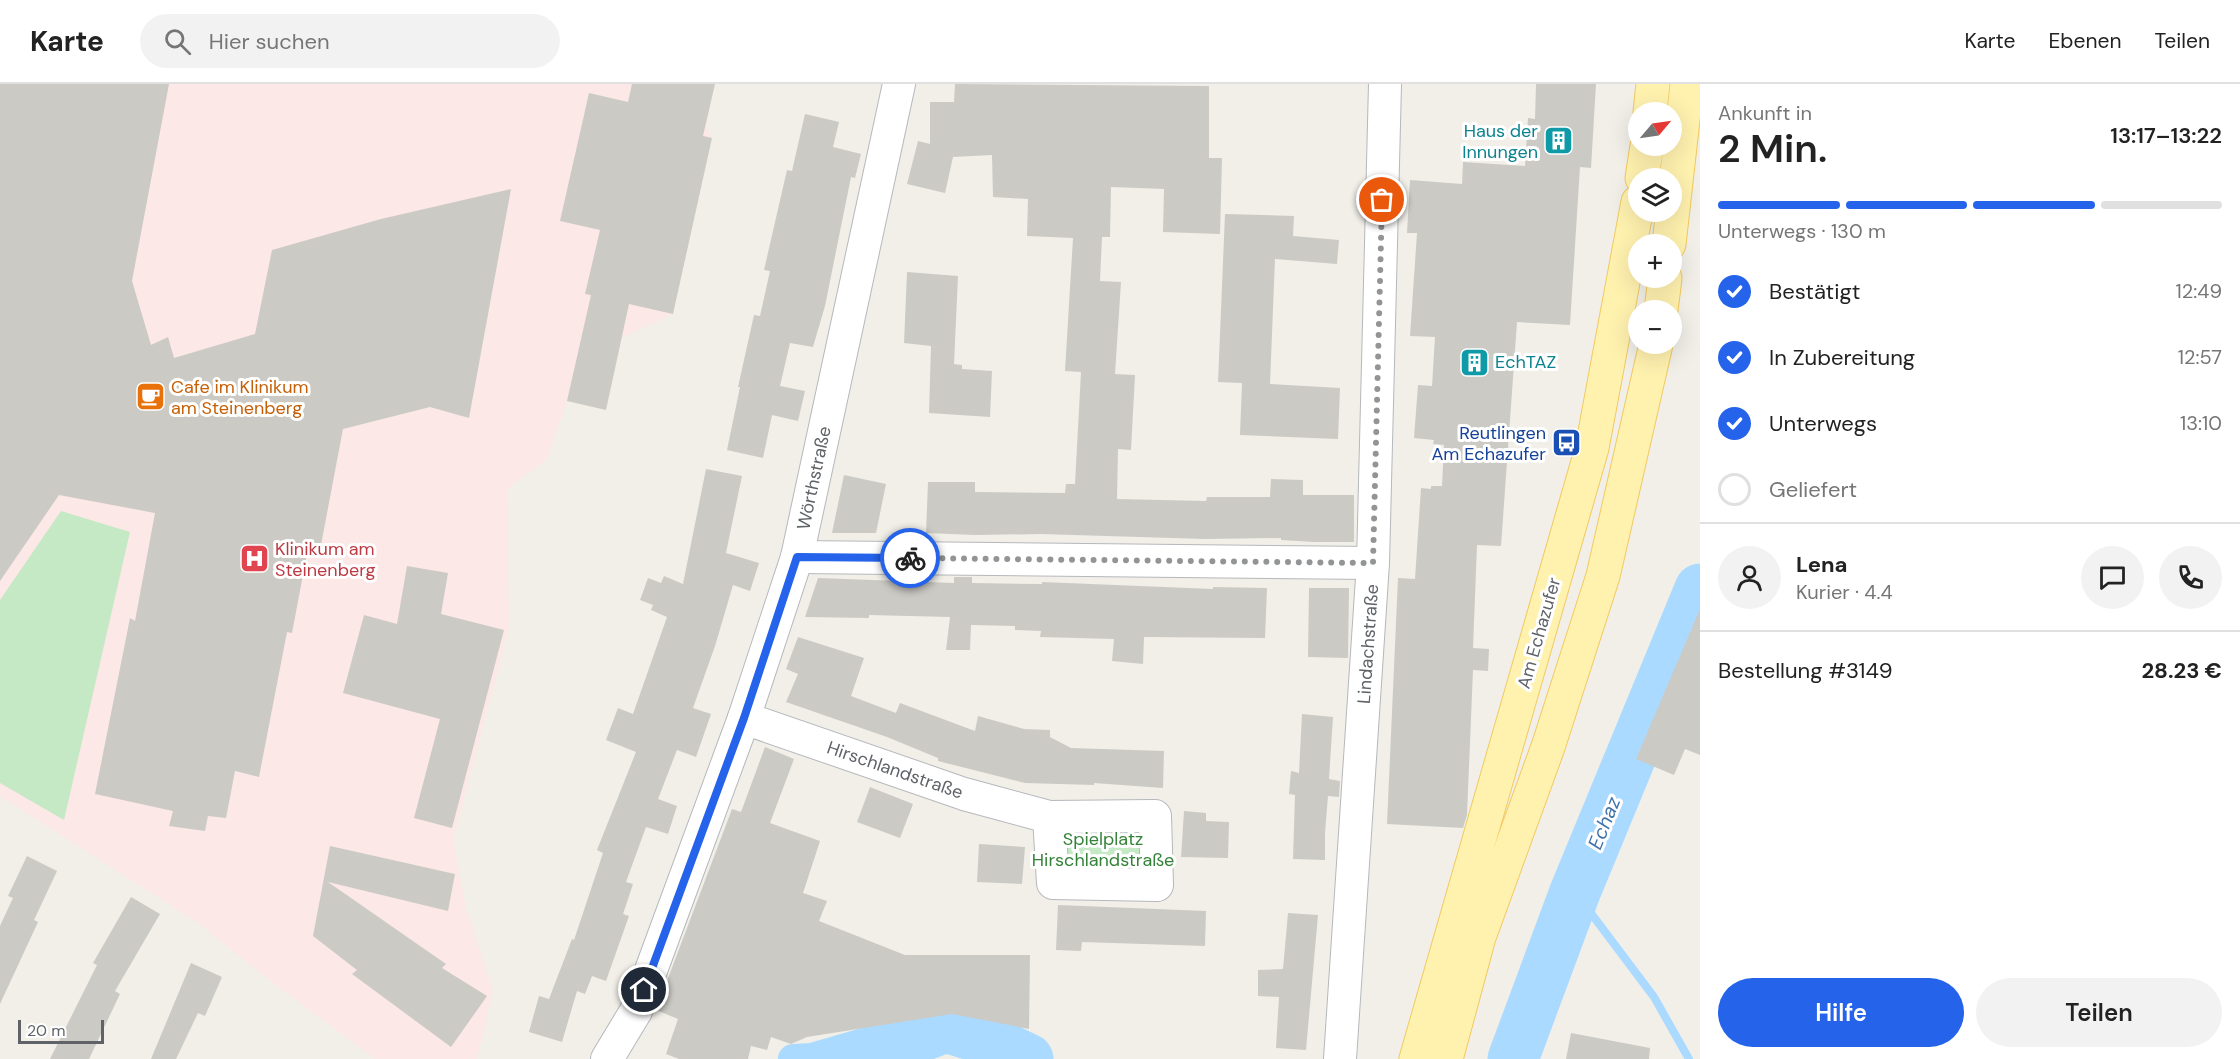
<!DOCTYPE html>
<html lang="de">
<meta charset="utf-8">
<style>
:root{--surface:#fff;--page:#f2f2f2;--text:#222;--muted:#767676;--line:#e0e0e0;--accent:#2563eb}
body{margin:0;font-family:"DM Sans",sans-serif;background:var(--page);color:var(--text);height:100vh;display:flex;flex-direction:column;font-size:22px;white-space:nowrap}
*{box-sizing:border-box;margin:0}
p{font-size:20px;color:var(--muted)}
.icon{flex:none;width:33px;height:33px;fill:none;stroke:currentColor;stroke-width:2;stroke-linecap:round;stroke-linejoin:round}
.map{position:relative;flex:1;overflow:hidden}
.details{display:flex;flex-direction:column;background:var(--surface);width:540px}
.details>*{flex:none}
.needle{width:39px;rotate:61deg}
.fabs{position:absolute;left:1628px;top:18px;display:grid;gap:12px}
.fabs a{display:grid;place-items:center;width:54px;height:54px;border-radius:50%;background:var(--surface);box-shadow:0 6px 24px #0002;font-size:30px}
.scale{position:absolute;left:18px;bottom:15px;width:86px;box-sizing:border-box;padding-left:6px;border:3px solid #5f6368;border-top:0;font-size:16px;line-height:21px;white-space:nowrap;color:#5f6368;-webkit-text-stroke:4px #fff;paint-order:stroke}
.pin{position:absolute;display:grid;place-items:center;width:51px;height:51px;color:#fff;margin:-26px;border:3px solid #fff;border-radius:50%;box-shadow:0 2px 6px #0007}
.courier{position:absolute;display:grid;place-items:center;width:60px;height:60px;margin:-30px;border:4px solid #2563eb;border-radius:50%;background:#fff;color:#222;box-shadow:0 2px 8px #0007}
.headline em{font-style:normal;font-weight:600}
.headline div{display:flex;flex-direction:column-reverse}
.headline{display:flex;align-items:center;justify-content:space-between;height:102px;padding:0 18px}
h1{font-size:39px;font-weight:600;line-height:45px}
.bar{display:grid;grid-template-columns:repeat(4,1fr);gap:9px 6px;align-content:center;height:72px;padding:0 18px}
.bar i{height:8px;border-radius:4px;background:var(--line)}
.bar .on{background:var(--accent)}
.bar p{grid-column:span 4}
.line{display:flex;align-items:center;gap:15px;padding:0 18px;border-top:2px solid var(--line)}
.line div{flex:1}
.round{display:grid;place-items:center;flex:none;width:63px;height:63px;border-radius:32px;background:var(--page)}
ol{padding:0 18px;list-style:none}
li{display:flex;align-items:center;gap:18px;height:66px}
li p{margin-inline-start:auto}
li .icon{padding:6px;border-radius:50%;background:var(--accent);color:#fff;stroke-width:4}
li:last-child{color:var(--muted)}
li i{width:33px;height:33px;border:3px solid var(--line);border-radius:50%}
.button{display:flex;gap:12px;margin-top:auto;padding:12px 18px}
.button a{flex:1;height:69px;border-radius:36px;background:var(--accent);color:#fff;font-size:24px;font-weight:600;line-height:69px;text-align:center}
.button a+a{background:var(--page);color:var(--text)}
header{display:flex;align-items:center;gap:36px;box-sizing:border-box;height:84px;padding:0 30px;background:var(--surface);border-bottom:2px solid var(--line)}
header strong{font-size:28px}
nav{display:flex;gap:33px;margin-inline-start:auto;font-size:21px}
.search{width:420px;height:54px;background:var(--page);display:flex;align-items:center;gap:15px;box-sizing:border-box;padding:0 21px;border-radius:33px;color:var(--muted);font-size:22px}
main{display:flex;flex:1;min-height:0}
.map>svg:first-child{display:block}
.medical{fill:#fce8e6}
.green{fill:#c5e8c5}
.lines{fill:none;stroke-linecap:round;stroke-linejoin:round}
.stream{stroke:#aadaff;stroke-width:8}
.canal{stroke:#aadaff;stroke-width:30}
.river{stroke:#aadaff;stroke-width:51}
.building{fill:#cccac5}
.street-casing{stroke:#b5b8bc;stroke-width:34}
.primary-casing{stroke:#f2c960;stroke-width:35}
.street{stroke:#fff;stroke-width:32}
.primary{stroke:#fff2af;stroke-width:33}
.done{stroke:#929495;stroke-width:6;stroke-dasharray:0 10.8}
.route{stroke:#2563eb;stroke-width:8}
.labels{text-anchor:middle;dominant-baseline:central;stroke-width:6;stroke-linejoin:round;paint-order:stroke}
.culture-label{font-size:18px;fill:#0d838f;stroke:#fff;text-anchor:end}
.food-label{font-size:18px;fill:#c56008;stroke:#fff;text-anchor:start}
.transit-label{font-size:18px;fill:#164399;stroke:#fff;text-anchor:end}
.street-label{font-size:18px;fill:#5f6368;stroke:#fff}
.health-label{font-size:18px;fill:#be3a42;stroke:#fff;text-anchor:start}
.park-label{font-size:18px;fill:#348238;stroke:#fff}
.water-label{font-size:20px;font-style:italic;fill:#4174aa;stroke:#fff}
</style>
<header>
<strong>Karte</strong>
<div class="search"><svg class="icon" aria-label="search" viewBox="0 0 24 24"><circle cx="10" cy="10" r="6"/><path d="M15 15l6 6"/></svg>Hier suchen</div>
<nav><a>Karte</a><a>Ebenen</a><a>Teilen</a></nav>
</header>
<main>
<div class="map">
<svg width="1700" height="975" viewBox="0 0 1700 975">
<rect width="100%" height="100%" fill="#f1efe8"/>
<!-- medical -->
<polygon class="medical" points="0,0 715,0 706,41 712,54 673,230 622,254 606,326 567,317 547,375 507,405 509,545 453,756 467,828 493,907 477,975 375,975 264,892 198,839 0,712"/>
<!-- green -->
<g class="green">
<polygon points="61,427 130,448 64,736 0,699 0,516"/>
<polygon points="1060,742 1144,742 1145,790 1061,789"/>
</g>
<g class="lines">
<!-- stream -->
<polyline class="stream" points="1575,808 1654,913 1689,975"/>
<!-- canal -->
<polyline class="canal" points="793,975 812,974 895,950 946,943"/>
<!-- river -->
<g class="river">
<polyline points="886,975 899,961 946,943 990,957 1028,975"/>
<polyline points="1513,975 1575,808 1700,505"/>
</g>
</g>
<!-- building -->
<g class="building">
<polygon points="0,0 169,0 132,197 151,261 168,253 174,274 255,250 272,166 381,135 511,105 469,334 430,323 343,345 321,461 309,459 292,549 287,548 259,693 235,687 226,734 208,732 205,747 169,742 173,727 95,710 130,534 135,537 155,429 59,411 0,497"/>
<polygon points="632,0 715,0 703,52 712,54 673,230 629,220 606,326 567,317 591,211 585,210 600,146 560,137 589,9 628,18"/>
<polygon points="955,0 1209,2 1209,74 1222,74 1220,150 1163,148 1164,105 1111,103 1110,153 1102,153 1100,197 1121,198 1115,290 1135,291 1131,366 1118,365 1117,415 1206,417 1207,413 1270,413 1271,395 1303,396 1303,411 1354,411 1354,458 1314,458 1281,456 1281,454 1205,455 1041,450 975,451 926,449 928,398 975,398 975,408 1065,409 1066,400 1075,400 1081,288 1065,287 1073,154 1027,152 1028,115 993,113 992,71 953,73 945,109 907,100 918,57 930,60 930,18 954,18"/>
<polygon points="1536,0 1596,0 1591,84 1580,83 1570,241 1517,238 1501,462 1477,461 1473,564 1489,565 1488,587 1473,586 1467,731 1463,744 1387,740 1398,494 1415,495 1421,404 1431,405 1431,402 1442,402 1444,361 1433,360 1434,356 1414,354 1418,301 1432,302 1435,253 1410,252 1417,149 1407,149 1410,96 1462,100 1463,78 1525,82 1528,34 1535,35"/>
<polygon points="805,30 839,38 833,63 861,70 855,94 851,93 825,222 813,263 790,259 780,302 805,307 798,337 772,331 763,374 727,366 740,303 738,303 754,231 760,232 770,187 764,186 787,86 792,87"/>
<polygon points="1225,130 1294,132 1293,152 1339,156 1337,180 1275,175 1270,300 1340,304 1338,355 1240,351 1242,299 1218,298"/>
<polygon points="907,188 958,192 954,280 962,281 962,285 992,287 990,333 929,329 931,262 904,259"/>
<polygon points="706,385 742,392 726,469 759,479 750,507 733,501 715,562 693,624 711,630 696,673 677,666 658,715 677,722 668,750 646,743 626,798 633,800 623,830 629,832 606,897 592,892 585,910 577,907 562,958 529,948 539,912 549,915 572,855 574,856 603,769 597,766 636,668 606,656 618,624 633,630 667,533 651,526 653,521 640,516 648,494 661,499 664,492 683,500"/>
<polygon points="844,391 886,400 876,449 832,449"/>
<polygon points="407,482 448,489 441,530 504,546 452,744 414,734 440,635 343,609 364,531 397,540"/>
<polygon points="954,493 972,493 972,499 1042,500 1042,498 1213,505 1213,503 1267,504 1265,554 1144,553 1143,580 1112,577 1114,555 1040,553 1041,547 1015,546 1015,542 971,541 970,566 946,566 950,533 869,531 869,534 805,533 818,494 954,499"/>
<polygon points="1309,504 1349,504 1348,574 1308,573"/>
<polygon points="1700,525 1700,671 1685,665 1674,691 1636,675"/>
<polygon points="798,553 864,574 851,612 896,629 900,619 975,647 978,632 1024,645 1050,646 1050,653 1071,664 1164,667 1163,704 1094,699 1094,701 1025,699 938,677 938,674 887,653 786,618 798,590 786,585"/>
<polygon points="1302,630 1333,633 1329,695 1340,697 1339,713 1328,712 1325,749 1325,776 1293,775 1295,711 1289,710 1291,687 1299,689"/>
<polygon points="765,663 794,675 770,739 820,757 803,809 827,817 819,837 905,871 1030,871 1029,945 952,930 807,953 791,960 771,953 767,966 751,962 748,975 679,975 666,970 678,935 656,926 732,725 741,728"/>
<polygon points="870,703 913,720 900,754 857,738"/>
<polygon points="1184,727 1206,729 1206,737 1229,738 1228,774 1181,773"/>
<polygon points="979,760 1025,763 1022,800 977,798"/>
<polygon points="330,762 455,790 448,827 328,798 446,880 442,884 487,912 451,963 352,890 357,886 313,852"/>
<polygon points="27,772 57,787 34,836 38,838 0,920 0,842 13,814 8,812"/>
<polygon points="131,813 160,830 115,907 120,910 89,975 50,975 97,881 93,879"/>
<polygon points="1058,821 1206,827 1205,862 1082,858 1081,867 1056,866"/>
<polygon points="1288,829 1318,831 1306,966 1276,964 1279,913 1258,912 1258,886 1283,885"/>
<polygon points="191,879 222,893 205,932 198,929 176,975 151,975"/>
<polygon points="1571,949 1650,964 1649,975 1566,975"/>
</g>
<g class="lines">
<defs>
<g id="street">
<polyline points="797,473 1373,479"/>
<polyline points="744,634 964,710 1049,733 1155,732 1157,801 1053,799 1049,733"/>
<polyline points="607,975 636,927 744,634 797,473 899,0"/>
<polyline points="1340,975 1373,479 1385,0"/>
</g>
<g id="primary">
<polyline points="1650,28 1653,0"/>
<polyline points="1642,94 1647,62"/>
<polyline points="1669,160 1687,0"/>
<polyline points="1661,226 1665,194"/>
<polyline points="1416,975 1592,364 1638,118"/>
<polyline points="1446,975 1479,853 1548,663 1603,492 1656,260"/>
</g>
</defs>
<!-- street casing -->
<use href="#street" class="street-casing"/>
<!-- primary casing -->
<use href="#primary" class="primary-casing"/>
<!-- street -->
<use href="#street" class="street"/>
<!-- primary -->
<use href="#primary" class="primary"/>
</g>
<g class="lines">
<!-- done -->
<polyline class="done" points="910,474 1373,479 1382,116"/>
<!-- route -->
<polyline class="route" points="644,906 744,634 797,473 910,474"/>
</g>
<!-- icons -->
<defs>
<symbol id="building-square" viewBox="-11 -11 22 22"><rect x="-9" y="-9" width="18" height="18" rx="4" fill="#0f9aa8" stroke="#fff"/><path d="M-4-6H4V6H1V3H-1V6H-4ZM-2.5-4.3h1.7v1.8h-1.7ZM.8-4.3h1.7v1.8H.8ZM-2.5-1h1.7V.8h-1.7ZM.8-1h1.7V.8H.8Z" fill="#fff"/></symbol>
<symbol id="cafe-square" viewBox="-11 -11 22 22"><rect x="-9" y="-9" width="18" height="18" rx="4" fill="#e8710a" stroke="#fff"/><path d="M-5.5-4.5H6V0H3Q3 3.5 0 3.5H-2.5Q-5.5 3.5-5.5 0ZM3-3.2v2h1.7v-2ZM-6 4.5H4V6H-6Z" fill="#fff"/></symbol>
<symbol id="bus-square" viewBox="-11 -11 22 22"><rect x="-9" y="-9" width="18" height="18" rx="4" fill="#1a4fb4" stroke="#fff"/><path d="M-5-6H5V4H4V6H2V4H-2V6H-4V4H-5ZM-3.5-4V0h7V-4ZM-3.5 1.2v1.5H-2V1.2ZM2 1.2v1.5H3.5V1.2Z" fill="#fff"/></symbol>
<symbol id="hospital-square" viewBox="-11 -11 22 22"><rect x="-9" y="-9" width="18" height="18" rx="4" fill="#e0444e" stroke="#fff"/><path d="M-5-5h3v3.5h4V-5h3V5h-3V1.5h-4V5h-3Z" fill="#fff"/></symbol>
</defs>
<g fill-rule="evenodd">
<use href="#building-square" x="1542" y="40" width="33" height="33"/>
<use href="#building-square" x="1458" y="262" width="33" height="33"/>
<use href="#cafe-square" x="134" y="296" width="33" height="33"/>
<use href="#bus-square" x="1550" y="342" width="33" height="33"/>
<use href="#hospital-square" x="238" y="458" width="33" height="33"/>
</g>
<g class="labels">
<!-- culture labels -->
<g class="culture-label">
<text x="1538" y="47">Haus der<tspan x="1538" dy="21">Innungen</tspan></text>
<text x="1495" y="278" text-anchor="start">EchTAZ</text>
</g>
<!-- food labels -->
<g class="food-label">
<text x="171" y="303">Cafe im Klinikum<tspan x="171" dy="21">am Steinenberg</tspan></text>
</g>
<!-- transit labels -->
<g class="transit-label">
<text x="1546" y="349">Reutlingen<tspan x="1546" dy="21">Am Echazufer</tspan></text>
</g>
<!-- street labels -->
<g class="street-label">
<text transform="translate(814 394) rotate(-78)">Wörthstraße</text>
<text transform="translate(1539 549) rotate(-74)">Am Echazufer</text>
<text transform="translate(1368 560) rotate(-86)">Lindachstraße</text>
<text transform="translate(895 686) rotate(19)">Hirschlandstraße</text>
</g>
<!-- health labels -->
<g class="health-label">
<text x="275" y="465">Klinikum am<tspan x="275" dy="21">Steinenberg</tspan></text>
</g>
<!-- park labels -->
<g class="park-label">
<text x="1103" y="755">Spielplatz<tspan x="1103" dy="21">Hirschlandstraße</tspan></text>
</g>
<!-- water labels -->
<g class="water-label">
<text transform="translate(1604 739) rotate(-68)">Echaz</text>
</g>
</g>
</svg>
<div class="fabs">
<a><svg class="needle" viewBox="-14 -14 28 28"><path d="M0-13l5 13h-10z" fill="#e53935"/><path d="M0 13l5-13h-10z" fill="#767676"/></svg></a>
<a><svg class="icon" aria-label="layers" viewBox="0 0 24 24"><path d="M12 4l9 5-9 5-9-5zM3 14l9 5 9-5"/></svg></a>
<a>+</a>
<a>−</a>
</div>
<div class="scale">20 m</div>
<div class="pin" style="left:1382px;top:116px;background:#ea580c"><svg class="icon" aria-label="bag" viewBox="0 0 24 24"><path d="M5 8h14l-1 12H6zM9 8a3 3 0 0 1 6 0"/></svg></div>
<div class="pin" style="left:644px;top:906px;background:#1f2937"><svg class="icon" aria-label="home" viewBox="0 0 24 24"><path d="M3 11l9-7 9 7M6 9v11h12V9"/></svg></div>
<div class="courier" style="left:910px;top:474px"><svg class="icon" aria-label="bike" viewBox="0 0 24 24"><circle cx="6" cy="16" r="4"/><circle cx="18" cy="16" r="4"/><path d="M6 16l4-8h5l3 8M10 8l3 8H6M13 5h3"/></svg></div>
</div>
<section class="details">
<div class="headline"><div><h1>2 Min.</h1><p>Ankunft in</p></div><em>13:17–13:22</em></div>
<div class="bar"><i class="on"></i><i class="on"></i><i class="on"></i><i></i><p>Unterwegs · 130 m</p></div>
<ol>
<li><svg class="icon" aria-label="check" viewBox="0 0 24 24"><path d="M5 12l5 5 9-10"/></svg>Bestätigt<p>12:49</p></li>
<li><svg class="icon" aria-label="check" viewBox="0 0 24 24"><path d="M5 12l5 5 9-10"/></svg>In Zubereitung<p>12:57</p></li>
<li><svg class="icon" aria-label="check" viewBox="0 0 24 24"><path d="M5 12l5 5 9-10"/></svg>Unterwegs<p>13:10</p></li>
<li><i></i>Geliefert</li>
</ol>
<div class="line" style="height:108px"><a class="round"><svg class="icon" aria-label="person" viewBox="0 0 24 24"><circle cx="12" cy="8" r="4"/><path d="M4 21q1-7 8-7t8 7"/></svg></a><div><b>Lena</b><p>Kurier · 4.4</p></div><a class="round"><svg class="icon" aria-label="chat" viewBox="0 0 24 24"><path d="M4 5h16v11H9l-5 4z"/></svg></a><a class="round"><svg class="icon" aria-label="phone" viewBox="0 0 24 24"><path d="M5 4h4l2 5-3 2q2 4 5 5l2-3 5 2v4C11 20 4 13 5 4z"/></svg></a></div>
<div class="line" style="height:78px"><div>Bestellung #3149</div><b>28.23 €</b></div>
<div class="button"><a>Hilfe</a><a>Teilen</a></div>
</section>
</main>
